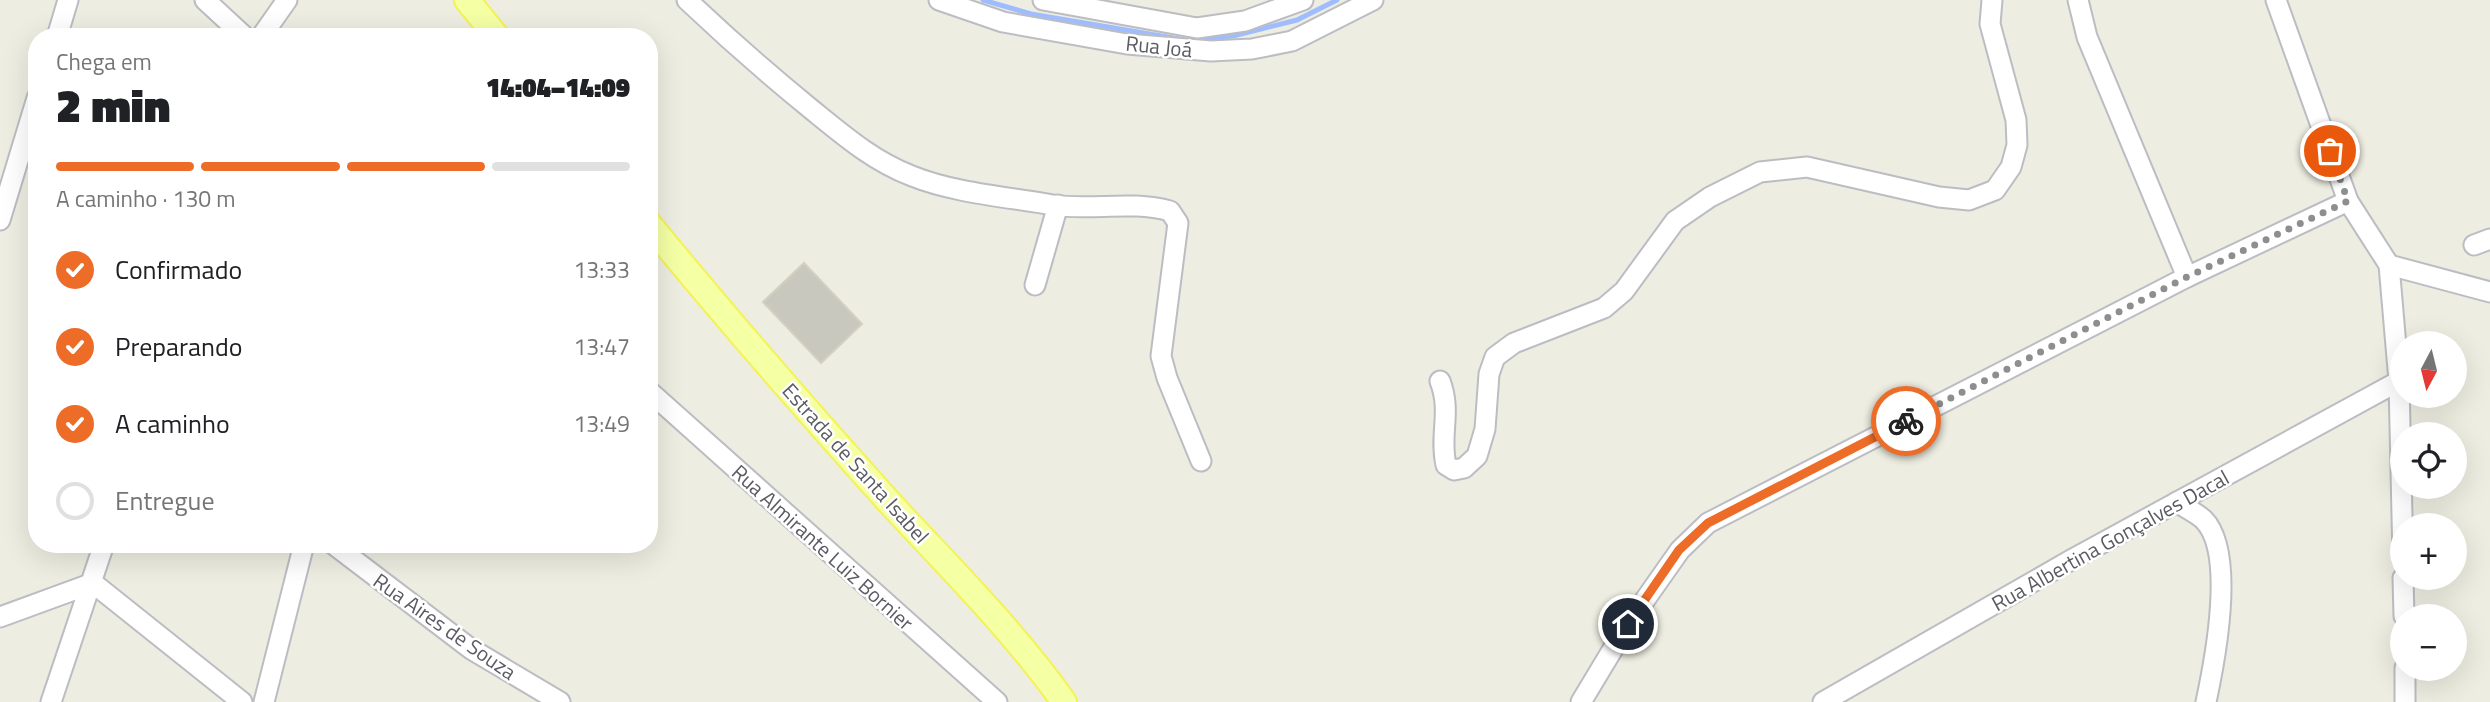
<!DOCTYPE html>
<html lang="pt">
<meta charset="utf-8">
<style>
:root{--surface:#fff;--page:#f2f2f2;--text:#202124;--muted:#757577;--line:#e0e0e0;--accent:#ec6c28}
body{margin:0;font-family:"Titillium Web",sans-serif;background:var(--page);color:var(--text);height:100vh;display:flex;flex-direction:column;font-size:26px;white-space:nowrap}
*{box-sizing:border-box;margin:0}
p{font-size:23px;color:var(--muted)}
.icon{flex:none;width:38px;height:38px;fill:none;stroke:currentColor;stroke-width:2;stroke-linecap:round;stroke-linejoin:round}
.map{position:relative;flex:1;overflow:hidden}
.side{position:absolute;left:28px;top:28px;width:630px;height:525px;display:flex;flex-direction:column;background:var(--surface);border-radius:28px;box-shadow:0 7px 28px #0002}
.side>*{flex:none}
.needle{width:46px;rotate:187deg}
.buttons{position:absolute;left:2390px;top:331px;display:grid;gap:14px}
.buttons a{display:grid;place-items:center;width:77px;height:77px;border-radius:50%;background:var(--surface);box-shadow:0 7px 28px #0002;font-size:35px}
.pin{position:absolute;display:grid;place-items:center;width:60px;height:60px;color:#fff;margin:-30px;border:4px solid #fff;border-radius:50%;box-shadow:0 2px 7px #0007}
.courier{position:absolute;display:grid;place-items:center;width:70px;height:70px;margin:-35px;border:5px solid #ec6c28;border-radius:50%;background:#fff;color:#222;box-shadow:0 2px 9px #0007}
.headline em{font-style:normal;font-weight:800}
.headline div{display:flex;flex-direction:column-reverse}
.headline{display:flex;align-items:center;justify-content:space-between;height:119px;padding:0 28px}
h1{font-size:46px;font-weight:800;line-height:52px}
.bar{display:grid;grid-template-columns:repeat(4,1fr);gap:10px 7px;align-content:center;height:84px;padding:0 28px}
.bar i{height:9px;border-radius:5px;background:var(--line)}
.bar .current{background:var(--accent)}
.bar p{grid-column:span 4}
ol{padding:0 28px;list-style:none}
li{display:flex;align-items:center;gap:21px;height:77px}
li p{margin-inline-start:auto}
li .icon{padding:7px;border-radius:50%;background:var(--accent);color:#fff;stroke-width:4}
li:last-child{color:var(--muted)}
li i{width:38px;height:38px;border:4px solid var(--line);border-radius:50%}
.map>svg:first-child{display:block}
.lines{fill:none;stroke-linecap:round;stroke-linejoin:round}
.stream{stroke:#9fbcff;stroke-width:5}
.building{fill:#c8c8be;stroke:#d2d1c0;stroke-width:2}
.minor-casing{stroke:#bcbdc3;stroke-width:23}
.major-casing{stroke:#f4f254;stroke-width:28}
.minor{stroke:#fff;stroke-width:19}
.major{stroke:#f5ffa4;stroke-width:24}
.done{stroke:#8d8e8f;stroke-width:7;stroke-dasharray:0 12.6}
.route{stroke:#ec6c28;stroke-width:9}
.labels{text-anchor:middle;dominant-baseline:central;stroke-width:5;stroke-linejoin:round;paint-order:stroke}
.street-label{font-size:21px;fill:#5a5b63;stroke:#fff}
</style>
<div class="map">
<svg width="2490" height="702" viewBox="0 0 2490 702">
<rect width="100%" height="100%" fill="#edede1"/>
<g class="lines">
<!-- stream -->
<polyline class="stream" points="983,0 1031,14 1185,40 1233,36 1297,20 1337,0"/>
</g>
<!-- building -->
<polygon class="building" points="804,263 862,324 821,363 763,302"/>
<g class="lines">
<defs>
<g id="minor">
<polyline points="205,0 245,37"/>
<path d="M687 0C727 38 768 74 811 109 843 135 873 161 912 176 954 193 1008 197 1053 205 1092 211 1130 200 1170 211L1178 223 1161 356 1167 378 1201 461"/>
<polyline points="939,0 1003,22 1127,44 1211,51 1252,49 1292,41 1373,0"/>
<polyline points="1043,0 1197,28 1245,21 1303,0"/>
<polyline points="2078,0 2087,37 2187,277"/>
<polyline points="2276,0 2348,201 2389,265 2399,381 2403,560"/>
<polyline points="57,37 68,0"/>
<polyline points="261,37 287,0"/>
<polyline points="0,220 37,98"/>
<polyline points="2474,245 2490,239"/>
<polyline points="2389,265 2490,292"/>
<polyline points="1035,285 1058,205"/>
<path d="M1440 381C1452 412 1439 435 1446 465L1454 470 1464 468 1477 456 1485 429 1489 374 1495 357 1514 343 1604 308 1624 291 1675 221 1710 197 1760 172 1807 167 1939 197 1969 200 1995 190 2011 167 2017 145 2016 120 1990 24 1992 0"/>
<polyline points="649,391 997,702"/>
<path d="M2177 502C2185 508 2197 513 2204 520 2236 553 2215 660 2206 702"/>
<polyline points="333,544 471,649 560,702"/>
<polyline points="2403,578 2404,616"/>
<polyline points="0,617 93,583 242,702"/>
<polyline points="2405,668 2405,702"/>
<polyline points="51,702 104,544"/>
<polyline points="264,702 304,544"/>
<polyline points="1581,702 1628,624 1680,550 1708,523 2187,277 2348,201"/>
<polyline points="1823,702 2071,560 2399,381"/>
</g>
<g id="major">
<polyline points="467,0 497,37"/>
<path d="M649 224C726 318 807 411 889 502 949 567 1013 630 1064 702"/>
</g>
</defs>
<!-- minor casing -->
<use href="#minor" class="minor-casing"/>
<!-- major casing -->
<use href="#major" class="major-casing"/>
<!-- minor -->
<use href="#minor" class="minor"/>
<!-- major -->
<use href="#major" class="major"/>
</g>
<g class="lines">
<!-- done -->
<polyline class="done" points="1906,421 2187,277 2348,201 2330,151"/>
<!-- route -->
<polyline class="route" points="1628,624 1679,550 1708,523 1906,421"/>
</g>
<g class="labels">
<!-- street labels -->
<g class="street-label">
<text transform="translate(1159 46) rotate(6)">Rua Joá</text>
<text transform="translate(856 463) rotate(48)">Estrada de Santa Isabel</text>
<text transform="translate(2110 540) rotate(-29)">Rua Albertina Gonçalves Dacal</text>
<text transform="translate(823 547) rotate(42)">Rua Almirante Luiz Bornier</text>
<text transform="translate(445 626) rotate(35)">Rua Aires de Souza</text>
</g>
</g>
</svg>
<div class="buttons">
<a><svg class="needle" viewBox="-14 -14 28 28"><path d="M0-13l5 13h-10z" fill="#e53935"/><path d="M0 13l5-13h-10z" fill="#757577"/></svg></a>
<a><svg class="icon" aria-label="locate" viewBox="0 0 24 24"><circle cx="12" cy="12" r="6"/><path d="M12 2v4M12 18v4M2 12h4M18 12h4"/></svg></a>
<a>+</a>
<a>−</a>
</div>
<div class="pin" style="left:2330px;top:151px;background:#ea580c"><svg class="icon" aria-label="bag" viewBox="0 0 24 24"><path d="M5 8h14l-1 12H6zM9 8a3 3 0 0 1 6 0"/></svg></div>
<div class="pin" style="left:1628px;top:624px;background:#1f2937"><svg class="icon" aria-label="home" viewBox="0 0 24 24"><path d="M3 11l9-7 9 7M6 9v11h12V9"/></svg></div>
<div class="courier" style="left:1906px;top:421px"><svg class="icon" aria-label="bike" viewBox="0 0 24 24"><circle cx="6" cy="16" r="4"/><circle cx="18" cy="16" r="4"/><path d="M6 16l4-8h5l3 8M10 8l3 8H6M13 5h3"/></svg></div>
<section class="side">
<div class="headline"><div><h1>2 min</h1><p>Chega em</p></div><em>14:04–14:09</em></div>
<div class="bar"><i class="current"></i><i class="current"></i><i class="current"></i><i></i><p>A caminho · 130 m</p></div>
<ol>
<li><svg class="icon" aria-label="check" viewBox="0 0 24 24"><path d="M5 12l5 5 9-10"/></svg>Confirmado<p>13:33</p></li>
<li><svg class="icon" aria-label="check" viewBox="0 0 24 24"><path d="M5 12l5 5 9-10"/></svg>Preparando<p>13:47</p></li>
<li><svg class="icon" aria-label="check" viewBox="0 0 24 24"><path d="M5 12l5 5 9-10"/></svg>A caminho<p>13:49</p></li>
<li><i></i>Entregue</li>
</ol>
</section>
</div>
